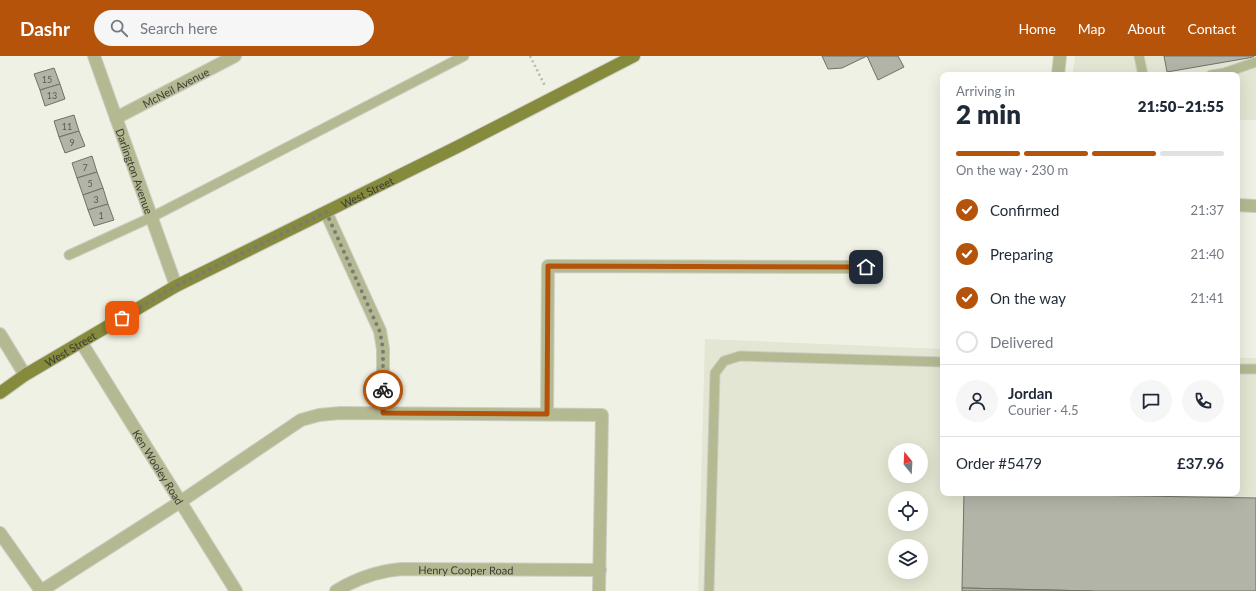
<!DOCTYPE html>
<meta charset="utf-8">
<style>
:root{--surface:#fff;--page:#f6f6f7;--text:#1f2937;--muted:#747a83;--line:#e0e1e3;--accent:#b45309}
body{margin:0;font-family:Lato,sans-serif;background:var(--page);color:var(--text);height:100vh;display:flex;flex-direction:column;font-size:15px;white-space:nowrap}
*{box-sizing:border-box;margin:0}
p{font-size:13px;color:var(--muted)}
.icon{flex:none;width:22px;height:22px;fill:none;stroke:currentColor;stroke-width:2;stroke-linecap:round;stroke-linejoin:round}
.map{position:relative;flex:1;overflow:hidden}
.drawer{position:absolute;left:940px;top:16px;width:300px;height:424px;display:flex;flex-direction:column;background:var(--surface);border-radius:8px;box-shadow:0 4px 16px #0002}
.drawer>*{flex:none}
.needle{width:26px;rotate:342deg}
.tools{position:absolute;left:888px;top:387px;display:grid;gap:8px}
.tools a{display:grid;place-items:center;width:40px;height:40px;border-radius:50%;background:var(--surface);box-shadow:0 4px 16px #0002;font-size:20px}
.pin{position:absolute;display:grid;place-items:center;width:34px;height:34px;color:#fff;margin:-17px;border-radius:8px;box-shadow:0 2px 6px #0006}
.courier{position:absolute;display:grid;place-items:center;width:40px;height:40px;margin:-20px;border:3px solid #b45309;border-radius:50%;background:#fff;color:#222;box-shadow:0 1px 5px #0007}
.head em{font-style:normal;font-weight:800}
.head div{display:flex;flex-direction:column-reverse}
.head{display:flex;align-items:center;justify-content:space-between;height:68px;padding:0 16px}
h1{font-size:26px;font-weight:800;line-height:30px}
.bar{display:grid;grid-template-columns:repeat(4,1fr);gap:6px 4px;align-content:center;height:48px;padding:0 16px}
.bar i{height:5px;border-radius:3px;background:var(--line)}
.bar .selected{background:var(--accent)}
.bar p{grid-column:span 4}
.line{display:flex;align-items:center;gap:10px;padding:0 16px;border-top:1px solid var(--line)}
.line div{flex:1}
.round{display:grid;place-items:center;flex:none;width:42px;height:42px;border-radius:21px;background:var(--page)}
ol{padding:0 16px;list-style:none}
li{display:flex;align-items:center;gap:12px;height:44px}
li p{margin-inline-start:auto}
li .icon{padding:4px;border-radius:50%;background:var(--accent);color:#fff;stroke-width:4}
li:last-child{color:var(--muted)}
li i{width:22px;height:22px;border:2px solid var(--line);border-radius:50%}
header{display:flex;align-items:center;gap:24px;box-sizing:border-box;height:56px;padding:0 20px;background:var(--accent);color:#fff}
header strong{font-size:19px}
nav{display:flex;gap:22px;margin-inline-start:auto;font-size:14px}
.search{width:280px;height:36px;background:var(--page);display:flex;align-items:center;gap:10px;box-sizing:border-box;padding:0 14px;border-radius:22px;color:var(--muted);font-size:15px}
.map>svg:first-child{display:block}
.built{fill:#e3e6d2;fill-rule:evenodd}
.building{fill:#b3b4a8;stroke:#707267}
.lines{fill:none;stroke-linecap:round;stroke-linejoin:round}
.lane-casing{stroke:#cbcdc1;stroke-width:11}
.street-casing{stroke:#cbcdc1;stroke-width:14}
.primary-casing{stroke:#cbcdc1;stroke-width:14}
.path{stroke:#b7b8ae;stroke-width:2.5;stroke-dasharray:2 3;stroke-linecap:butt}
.lane{stroke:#b5b992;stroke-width:9}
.street{stroke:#b5b992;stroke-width:12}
.primary{stroke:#858a3c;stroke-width:12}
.done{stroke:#7b7b74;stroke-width:4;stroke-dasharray:0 7.2}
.route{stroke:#b45309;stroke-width:5}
.labels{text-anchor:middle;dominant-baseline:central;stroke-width:4;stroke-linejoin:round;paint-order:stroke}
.number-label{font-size:9px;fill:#5a5a53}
.street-label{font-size:11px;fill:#3c3c37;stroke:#eff1e4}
</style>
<header>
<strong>Dashr</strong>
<div class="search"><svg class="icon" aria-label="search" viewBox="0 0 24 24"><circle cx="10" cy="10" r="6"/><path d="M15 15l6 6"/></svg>Search here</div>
<nav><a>Home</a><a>Map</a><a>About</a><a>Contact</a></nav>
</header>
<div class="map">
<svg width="1256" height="535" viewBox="0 0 1256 535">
<rect width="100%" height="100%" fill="#eff1e4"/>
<!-- built -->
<g class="built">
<polygon points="1075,0 1256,0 1256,64 1237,64 1237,19 1090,19 1073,16"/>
<path d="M705 283 943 293V437H1237V302H1256V535H698ZM895 394H921V420H895ZM895 442H921V468H895ZM895 490H921V516H895Z"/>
</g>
<!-- building -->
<g class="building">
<polygon points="822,0 898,0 904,11 878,24 867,0 842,12 828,13"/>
<polygon points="1164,0 1253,0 1254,1 1167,16"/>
<polygon points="54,12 60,28 40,34 34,18"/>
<polygon points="60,28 65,43 45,50 40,34"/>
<polygon points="74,59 79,75 59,81 54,65"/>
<polygon points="79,75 85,90 65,97 59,81"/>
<polygon points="92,100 97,116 77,122 72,107"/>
<polygon points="97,116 103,132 83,139 77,122"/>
<polygon points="103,132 108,148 88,154 83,139"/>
<polygon points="108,148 114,164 94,170 88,154"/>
<polygon points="964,437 1256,442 1256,535 1092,535 962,532"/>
<polygon points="962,532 1092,535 962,535"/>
</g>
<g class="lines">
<defs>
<g id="lane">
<polyline points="1139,0 1143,19"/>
<polyline points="1211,19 1224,17 1256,6"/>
<polyline points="69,199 152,161 464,0"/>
<polyline points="1237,313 1256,313"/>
<polyline points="709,535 715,317 724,305 740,300 943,306"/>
</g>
<g id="street">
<path id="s1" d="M94 0 176 230"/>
<polyline points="1058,19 1060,0"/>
<path id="s2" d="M116 62 235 0"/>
<polyline points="1237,149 1256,150"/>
<polyline points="326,156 380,275 383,293 383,357"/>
<polyline points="0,278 25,319"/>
<path id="s3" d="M81 286 236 535"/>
<polyline points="547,358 548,210 866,211"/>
<polyline points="0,477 41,535"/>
<polyline points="41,535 180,446 301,364 319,359 340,357 602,359 599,535"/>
<path id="s4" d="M336 535C357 522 378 515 402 513L600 514"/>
</g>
<g id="primary">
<path id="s5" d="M0 337 25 319 176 230 457 91 634 0"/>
</g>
</defs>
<!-- lane casing -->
<use href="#lane" class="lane-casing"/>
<!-- street casing -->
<use href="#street" class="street-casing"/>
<!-- primary casing -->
<use href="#primary" class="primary-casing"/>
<!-- path -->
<polyline class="path" points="530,0 545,30"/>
<!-- lane -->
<use href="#lane" class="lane"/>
<!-- street -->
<use href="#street" class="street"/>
<!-- primary -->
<use href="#primary" class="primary"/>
</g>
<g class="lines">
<!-- done -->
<polyline class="done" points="122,262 176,230 326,156 380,276 383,293 383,334"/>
<!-- route -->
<polyline class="route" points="383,334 383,357 547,358 548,210 866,211"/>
</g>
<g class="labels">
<!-- number labels -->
<g class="number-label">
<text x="47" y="23">15</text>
<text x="52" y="39">13</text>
<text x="67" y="70">11</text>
<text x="72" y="86">9</text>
<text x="85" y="111">7</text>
<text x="90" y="127">5</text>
<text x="96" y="143">3</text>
<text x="101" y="159">1</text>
</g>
<!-- street labels -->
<g class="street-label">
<text stroke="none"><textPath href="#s2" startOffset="67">McNeil Avenue</textPath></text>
<text stroke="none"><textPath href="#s1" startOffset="122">Darlington Avenue</textPath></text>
<text stroke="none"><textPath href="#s5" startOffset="419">West Street</textPath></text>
<text stroke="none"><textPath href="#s5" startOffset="83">West Street</textPath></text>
<text stroke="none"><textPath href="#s3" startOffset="147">Ken Wooley Road</textPath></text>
<text stroke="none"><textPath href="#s4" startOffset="134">Henry Cooper Road</textPath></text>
</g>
</g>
</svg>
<div class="tools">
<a><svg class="needle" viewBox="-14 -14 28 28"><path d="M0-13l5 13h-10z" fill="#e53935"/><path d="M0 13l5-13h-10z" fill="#747a83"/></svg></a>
<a><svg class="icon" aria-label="locate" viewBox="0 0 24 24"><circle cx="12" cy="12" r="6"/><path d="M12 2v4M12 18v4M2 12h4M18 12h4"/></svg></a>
<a><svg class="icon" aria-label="layers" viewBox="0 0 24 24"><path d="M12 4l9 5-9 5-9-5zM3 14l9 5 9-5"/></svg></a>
</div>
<div class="pin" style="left:122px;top:262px;background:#ea580c"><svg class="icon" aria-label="bag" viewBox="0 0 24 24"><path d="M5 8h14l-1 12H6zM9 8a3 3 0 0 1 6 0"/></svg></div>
<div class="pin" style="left:866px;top:211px;background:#1f2937"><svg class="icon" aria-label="home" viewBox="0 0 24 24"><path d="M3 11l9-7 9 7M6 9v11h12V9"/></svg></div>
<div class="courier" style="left:383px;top:334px"><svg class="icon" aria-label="bike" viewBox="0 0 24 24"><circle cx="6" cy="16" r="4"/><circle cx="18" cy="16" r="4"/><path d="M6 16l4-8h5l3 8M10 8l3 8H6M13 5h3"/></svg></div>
<section class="drawer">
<div class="head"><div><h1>2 min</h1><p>Arriving in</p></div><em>21:50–21:55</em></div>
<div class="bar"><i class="selected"></i><i class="selected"></i><i class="selected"></i><i></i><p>On the way · 230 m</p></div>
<ol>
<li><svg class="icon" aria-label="check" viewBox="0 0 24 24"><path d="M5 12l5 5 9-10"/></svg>Confirmed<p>21:37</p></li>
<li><svg class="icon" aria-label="check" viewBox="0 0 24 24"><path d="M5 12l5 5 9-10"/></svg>Preparing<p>21:40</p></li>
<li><svg class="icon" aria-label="check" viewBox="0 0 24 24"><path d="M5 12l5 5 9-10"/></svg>On the way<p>21:41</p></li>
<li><i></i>Delivered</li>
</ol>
<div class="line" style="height:72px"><a class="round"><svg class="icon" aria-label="person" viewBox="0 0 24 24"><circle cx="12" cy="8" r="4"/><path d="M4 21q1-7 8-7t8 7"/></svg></a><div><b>Jordan</b><p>Courier · 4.5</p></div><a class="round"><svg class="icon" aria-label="chat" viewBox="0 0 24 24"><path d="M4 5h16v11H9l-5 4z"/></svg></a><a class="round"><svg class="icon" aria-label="phone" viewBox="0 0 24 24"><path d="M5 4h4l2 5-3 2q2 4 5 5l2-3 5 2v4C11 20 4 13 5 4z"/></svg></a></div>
<div class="line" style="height:52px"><div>Order #5479</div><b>£37.96</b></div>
</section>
</div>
